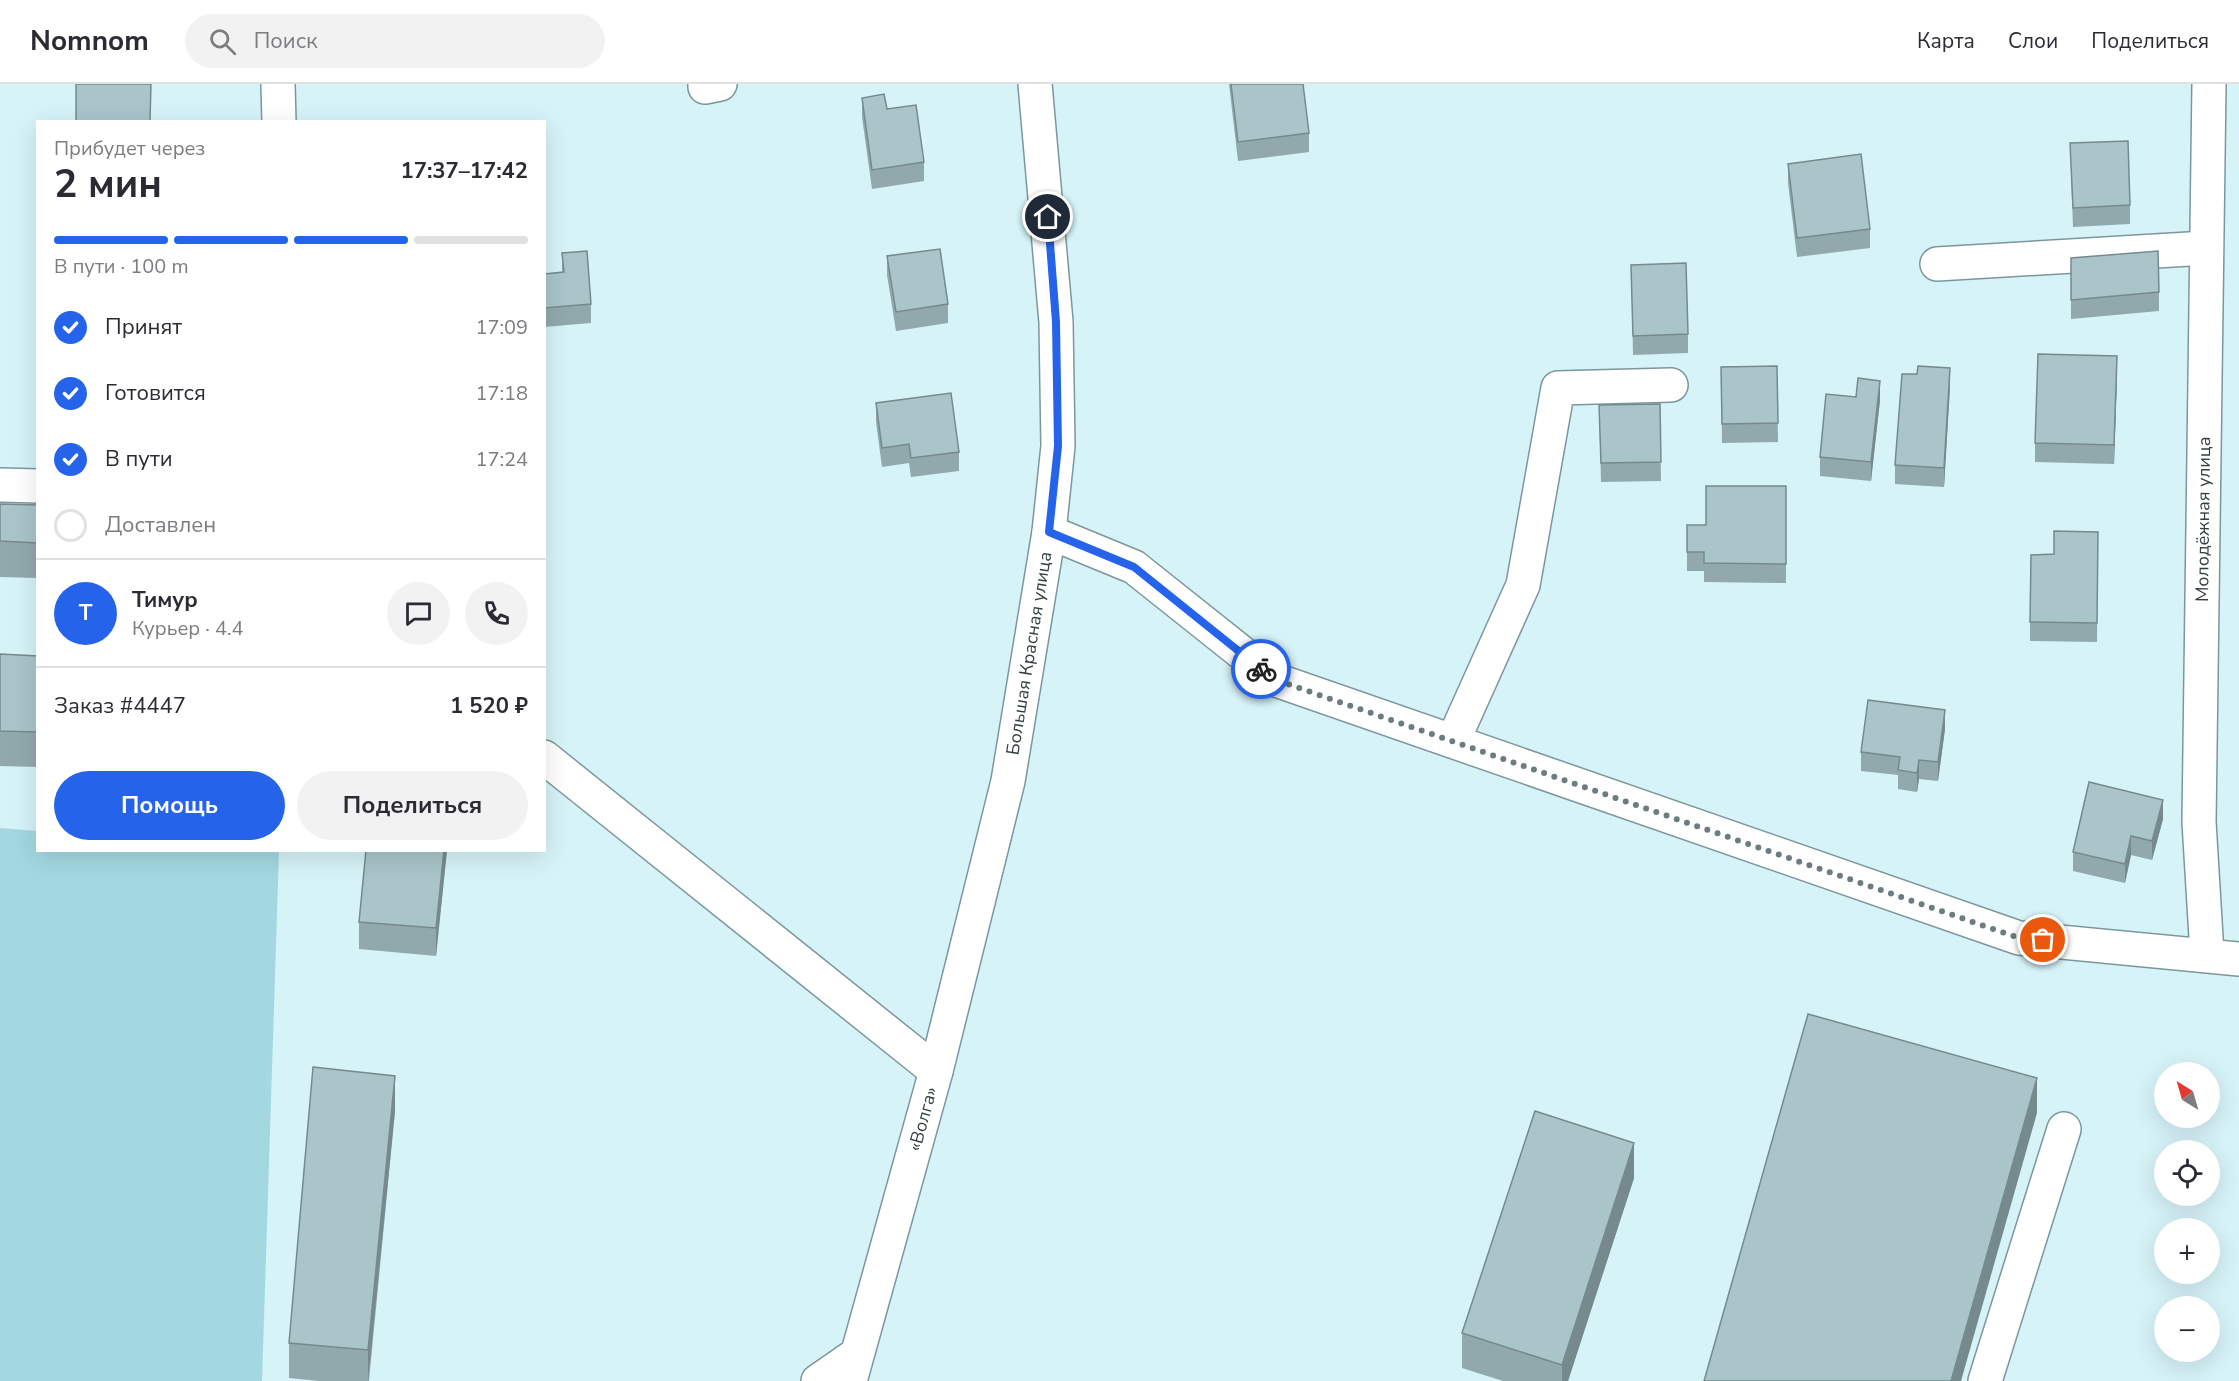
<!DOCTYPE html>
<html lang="ru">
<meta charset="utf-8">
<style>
:root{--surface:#fff;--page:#f2f2f3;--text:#2b2b33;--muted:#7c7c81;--line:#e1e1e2;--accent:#2563eb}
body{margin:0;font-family:"Nunito Sans",sans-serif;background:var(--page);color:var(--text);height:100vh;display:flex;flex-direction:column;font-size:22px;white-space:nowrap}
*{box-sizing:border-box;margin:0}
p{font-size:20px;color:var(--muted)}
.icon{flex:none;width:33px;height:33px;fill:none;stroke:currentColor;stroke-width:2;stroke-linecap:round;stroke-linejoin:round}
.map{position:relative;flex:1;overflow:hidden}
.sheet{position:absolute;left:36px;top:36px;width:510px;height:732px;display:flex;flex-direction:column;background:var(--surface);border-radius:0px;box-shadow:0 6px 24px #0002}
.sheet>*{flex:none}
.needle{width:39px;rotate:323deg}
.tools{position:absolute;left:2154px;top:978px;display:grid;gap:12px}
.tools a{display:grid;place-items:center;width:66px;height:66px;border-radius:50%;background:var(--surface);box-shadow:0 6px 24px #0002;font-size:30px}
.pin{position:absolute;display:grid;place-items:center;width:51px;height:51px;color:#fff;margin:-26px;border:3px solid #fff;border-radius:50%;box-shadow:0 2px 6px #0007}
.courier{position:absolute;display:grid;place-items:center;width:60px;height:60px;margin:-30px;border:4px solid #2563eb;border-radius:50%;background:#fff;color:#222;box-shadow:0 2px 8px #0007}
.summary em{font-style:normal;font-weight:700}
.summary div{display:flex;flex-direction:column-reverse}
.summary{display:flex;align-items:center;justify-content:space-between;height:102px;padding:0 18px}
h1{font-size:39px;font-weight:700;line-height:45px}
.bar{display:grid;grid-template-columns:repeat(4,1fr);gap:9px 6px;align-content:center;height:72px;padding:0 18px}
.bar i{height:8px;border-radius:4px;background:var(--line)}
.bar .current{background:var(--accent)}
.bar p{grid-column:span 4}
.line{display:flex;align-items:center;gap:15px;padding:0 18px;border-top:2px solid var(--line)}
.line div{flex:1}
.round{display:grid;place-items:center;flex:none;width:63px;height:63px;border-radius:32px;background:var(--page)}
ol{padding:0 18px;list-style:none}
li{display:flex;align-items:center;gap:18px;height:66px}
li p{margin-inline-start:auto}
li .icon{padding:6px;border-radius:50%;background:var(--accent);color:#fff;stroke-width:4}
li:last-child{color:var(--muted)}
li i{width:33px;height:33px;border:3px solid var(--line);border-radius:50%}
.primary-button{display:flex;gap:12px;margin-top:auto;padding:12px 18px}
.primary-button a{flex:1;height:69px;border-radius:36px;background:var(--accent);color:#fff;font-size:24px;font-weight:700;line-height:69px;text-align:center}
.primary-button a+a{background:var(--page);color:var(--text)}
header{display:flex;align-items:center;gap:36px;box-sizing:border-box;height:84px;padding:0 30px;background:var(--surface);border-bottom:2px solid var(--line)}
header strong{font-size:28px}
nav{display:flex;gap:33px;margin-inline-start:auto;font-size:21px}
.search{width:420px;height:54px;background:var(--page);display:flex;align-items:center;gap:15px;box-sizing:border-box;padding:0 21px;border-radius:33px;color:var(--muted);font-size:22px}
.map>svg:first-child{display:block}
.green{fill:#a3d8e1}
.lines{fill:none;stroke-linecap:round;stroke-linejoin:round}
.minor-casing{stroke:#7c979c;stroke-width:36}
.major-casing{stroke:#7c979c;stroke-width:36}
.minor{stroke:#fff;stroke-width:33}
.major{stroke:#fff;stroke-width:33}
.wall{fill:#91a9ad}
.shaded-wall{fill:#768a8d}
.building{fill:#a9c5c9;stroke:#768a8d;stroke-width:1.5}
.done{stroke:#6b7d80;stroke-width:6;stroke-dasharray:0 10.8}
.route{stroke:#2563eb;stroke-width:8}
.labels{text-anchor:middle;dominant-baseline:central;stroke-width:4.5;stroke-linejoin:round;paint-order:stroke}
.street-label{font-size:18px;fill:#323e40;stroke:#f1fdff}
</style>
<header>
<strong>Nomnom</strong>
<div class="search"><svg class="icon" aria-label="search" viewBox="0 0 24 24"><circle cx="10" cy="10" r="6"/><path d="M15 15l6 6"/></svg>Поиск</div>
<nav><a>Карта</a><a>Слои</a><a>Поделиться</a></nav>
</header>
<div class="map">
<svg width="2239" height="1297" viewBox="0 0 2239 1297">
<rect width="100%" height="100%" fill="#d6f3f8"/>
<!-- green -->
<polygon class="green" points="0,744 37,747 38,766 279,767 262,1297 0,1297"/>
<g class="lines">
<defs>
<g id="minor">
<polyline points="278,0 279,38"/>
<polyline points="705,0 705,3 720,0"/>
<polyline points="1937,180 2206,164"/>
<polyline points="0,401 38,402"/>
<polyline points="1049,448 1134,483 1276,596 2019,854 2239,875"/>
<polyline points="1453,657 1523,501 1558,304 1671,301"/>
<polyline points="544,673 936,987"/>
<path id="s1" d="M2207 870 2199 738 2209 0"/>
<polyline points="818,1297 857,1270"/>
<polyline points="1985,1297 2064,1045"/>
</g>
<g id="major">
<path id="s2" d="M850 1297 936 987 1008 697 1049 448 1058 362 1056 238 1035 0"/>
</g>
</defs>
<!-- minor casing -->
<use href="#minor" class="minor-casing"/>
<!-- major casing -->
<use href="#major" class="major-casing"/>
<!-- minor -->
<use href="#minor" class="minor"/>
<!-- major -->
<use href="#major" class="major"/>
</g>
<!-- wall -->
<g class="wall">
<polygon points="76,0 151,0 150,38 76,38"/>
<polygon points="1229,0 1303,0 1309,49 1309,68 1238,77"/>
<polygon points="862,14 887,25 924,78 924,97 872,105 862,33"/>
<polygon points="2070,59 2130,121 2130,140 2073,143"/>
<polygon points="1788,80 1870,145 1870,164 1797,173 1788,99"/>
<polygon points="562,169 591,220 591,239 544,243 544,190 562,188"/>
<polygon points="887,172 948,220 948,239 896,247 887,191"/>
<polygon points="2071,174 2159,208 2159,227 2071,235"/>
<polygon points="1631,181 1688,250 1688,269 1633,271"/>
<polygon points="1777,282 1778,358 1722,359 1721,283"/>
<polygon points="2117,291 2114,380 2035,378 2035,359"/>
<polygon points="1950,303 1944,403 1895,400 1895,381"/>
<polygon points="1856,313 1880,316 1871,397 1820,392 1820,373"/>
<polygon points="876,319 959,368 959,387 911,393 909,379 882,383 876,338"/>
<polygon points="1660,320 1661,397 1601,398 1599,321"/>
<polygon points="1786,402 1786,499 1704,498 1704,487 1687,487 1687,441 1706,441"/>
<polygon points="0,420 38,421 38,494 0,493"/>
<polygon points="2098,448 2097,558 2030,557 2030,538 2054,470"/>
<polygon points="0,570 38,572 38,683 0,682"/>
<polygon points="1945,645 1938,697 1919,695 1917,708 1898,705 1898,691 1861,687 1861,668"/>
<polygon points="2163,735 2152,776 2131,771 2125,799 2073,787 2073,768"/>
<polygon points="366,766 447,766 436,872 359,865 359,838"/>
<polygon points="395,1027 369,1297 319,1297 289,1294 289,1259"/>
<polygon points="1634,1094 1568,1297 1503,1297 1462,1284 1462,1249"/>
</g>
<!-- shaded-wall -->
<g class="shaded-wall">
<polygon points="2117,272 2117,291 2114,380 2114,361"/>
<polygon points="1950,284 1950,303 1944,403 1944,384"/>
<polygon points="1880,297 1880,316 1871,397 1871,378"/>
<polygon points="1945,626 1945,645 1938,697 1938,678"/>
<polygon points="1919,676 1919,695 1917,708 1917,689"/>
<polygon points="2163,716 2163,735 2152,776 2152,757"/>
<polygon points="2131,752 2131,771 2125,799 2125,780"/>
<polygon points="444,766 447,766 436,872 436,844"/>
<polygon points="395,992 395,1027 368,1297 368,1266"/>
<polygon points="2037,994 2037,1029 1961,1297 1951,1297"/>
<polygon points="1634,1059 1634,1094 1568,1297 1562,1297 1562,1281"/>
</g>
<!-- building -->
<g class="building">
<polygon points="76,0 151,0 150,37 76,37"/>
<polygon points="1231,0 1303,0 1309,49 1238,58"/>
<polygon points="884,10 887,25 916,21 924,78 872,86 862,14"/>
<polygon points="2128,57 2130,121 2073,124 2070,59"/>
<polygon points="1861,70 1870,145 1797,154 1788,80"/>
<polygon points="940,165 948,220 896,228 887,172"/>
<polygon points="587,167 591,220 544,224 544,190 564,188 562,169"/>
<polygon points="2158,167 2159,208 2071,216 2071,174"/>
<polygon points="1686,179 1688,250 1633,252 1631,181"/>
<polygon points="2038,270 2117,272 2114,361 2035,359"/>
<polygon points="1777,282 1778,339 1722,340 1721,283"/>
<polygon points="1918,282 1950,284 1944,384 1895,381 1902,290 1917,290"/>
<polygon points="1858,294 1880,297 1871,378 1820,373 1826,310 1856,313"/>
<polygon points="951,309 959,368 911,374 909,360 882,364 876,319"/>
<polygon points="1660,320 1661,378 1601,379 1599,321"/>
<polygon points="1706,402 1786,402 1786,480 1704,479 1704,468 1687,468 1687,441 1706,441"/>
<polygon points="0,420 38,421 38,459 0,457"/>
<polygon points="2054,447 2098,448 2097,539 2030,538 2031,471 2054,470"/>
<polygon points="0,570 38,572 38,648 0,647"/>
<polygon points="1868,616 1945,626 1938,678 1919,676 1917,689 1898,686 1900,673 1861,668"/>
<polygon points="2089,698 2163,716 2152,757 2131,752 2125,780 2073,768"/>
<polygon points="366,766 444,766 436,844 359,838"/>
<polygon points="1808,930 2037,994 1951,1297 1704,1297"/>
<polygon points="313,983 395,992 368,1266 289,1259"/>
<polygon points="1535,1027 1634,1059 1562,1281 1462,1249"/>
</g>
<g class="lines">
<!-- done -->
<polyline class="done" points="1261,585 1276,596 2019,854 2043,856"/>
<!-- route -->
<polyline class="route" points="1048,133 1056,238 1058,362 1049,448 1134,483 1261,585"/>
</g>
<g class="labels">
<!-- street labels -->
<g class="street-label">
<text stroke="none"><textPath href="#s1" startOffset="435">Молодёжная улица</textPath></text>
<text stroke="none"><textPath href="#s2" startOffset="750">Большая Красная улица</textPath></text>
<text stroke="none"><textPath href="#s2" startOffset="272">«Волга»</textPath></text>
</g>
</g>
</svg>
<div class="tools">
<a><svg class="needle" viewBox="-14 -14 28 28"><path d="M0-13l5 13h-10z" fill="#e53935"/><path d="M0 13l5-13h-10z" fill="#7c7c81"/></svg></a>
<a><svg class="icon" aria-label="locate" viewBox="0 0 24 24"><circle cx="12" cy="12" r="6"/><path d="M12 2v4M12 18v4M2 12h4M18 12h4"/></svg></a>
<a>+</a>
<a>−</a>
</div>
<div class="pin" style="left:2043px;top:856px;background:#ea580c"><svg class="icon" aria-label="bag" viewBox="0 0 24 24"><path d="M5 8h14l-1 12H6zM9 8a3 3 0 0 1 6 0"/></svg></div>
<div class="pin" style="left:1048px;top:133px;background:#1f2937"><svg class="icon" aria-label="home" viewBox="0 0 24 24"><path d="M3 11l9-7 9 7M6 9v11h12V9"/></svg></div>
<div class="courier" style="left:1261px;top:585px"><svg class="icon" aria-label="bike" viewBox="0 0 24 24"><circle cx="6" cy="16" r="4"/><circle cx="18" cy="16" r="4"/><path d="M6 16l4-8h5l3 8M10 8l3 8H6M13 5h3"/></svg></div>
<section class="sheet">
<div class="summary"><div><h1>2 мин</h1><p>Прибудет через</p></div><em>17:37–17:42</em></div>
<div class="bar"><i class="current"></i><i class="current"></i><i class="current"></i><i></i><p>В пути · 100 m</p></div>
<ol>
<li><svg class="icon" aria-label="check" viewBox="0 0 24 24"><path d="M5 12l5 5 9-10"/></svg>Принят<p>17:09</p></li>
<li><svg class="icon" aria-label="check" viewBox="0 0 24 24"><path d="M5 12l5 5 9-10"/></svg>Готовится<p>17:18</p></li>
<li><svg class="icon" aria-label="check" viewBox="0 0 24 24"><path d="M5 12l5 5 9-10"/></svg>В пути<p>17:24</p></li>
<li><i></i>Доставлен</li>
</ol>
<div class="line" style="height:108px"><b class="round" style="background:var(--accent);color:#fff">Т</b><div><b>Тимур</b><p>Курьер · 4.4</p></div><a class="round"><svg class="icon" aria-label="chat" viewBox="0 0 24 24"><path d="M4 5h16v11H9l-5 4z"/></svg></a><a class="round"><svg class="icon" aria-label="phone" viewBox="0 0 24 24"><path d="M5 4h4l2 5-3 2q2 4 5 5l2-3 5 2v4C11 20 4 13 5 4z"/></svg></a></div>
<div class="line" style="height:78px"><div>Заказ #4447</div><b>1 520 ₽</b></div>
<div class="primary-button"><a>Помощь</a><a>Поделиться</a></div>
</section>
</div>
